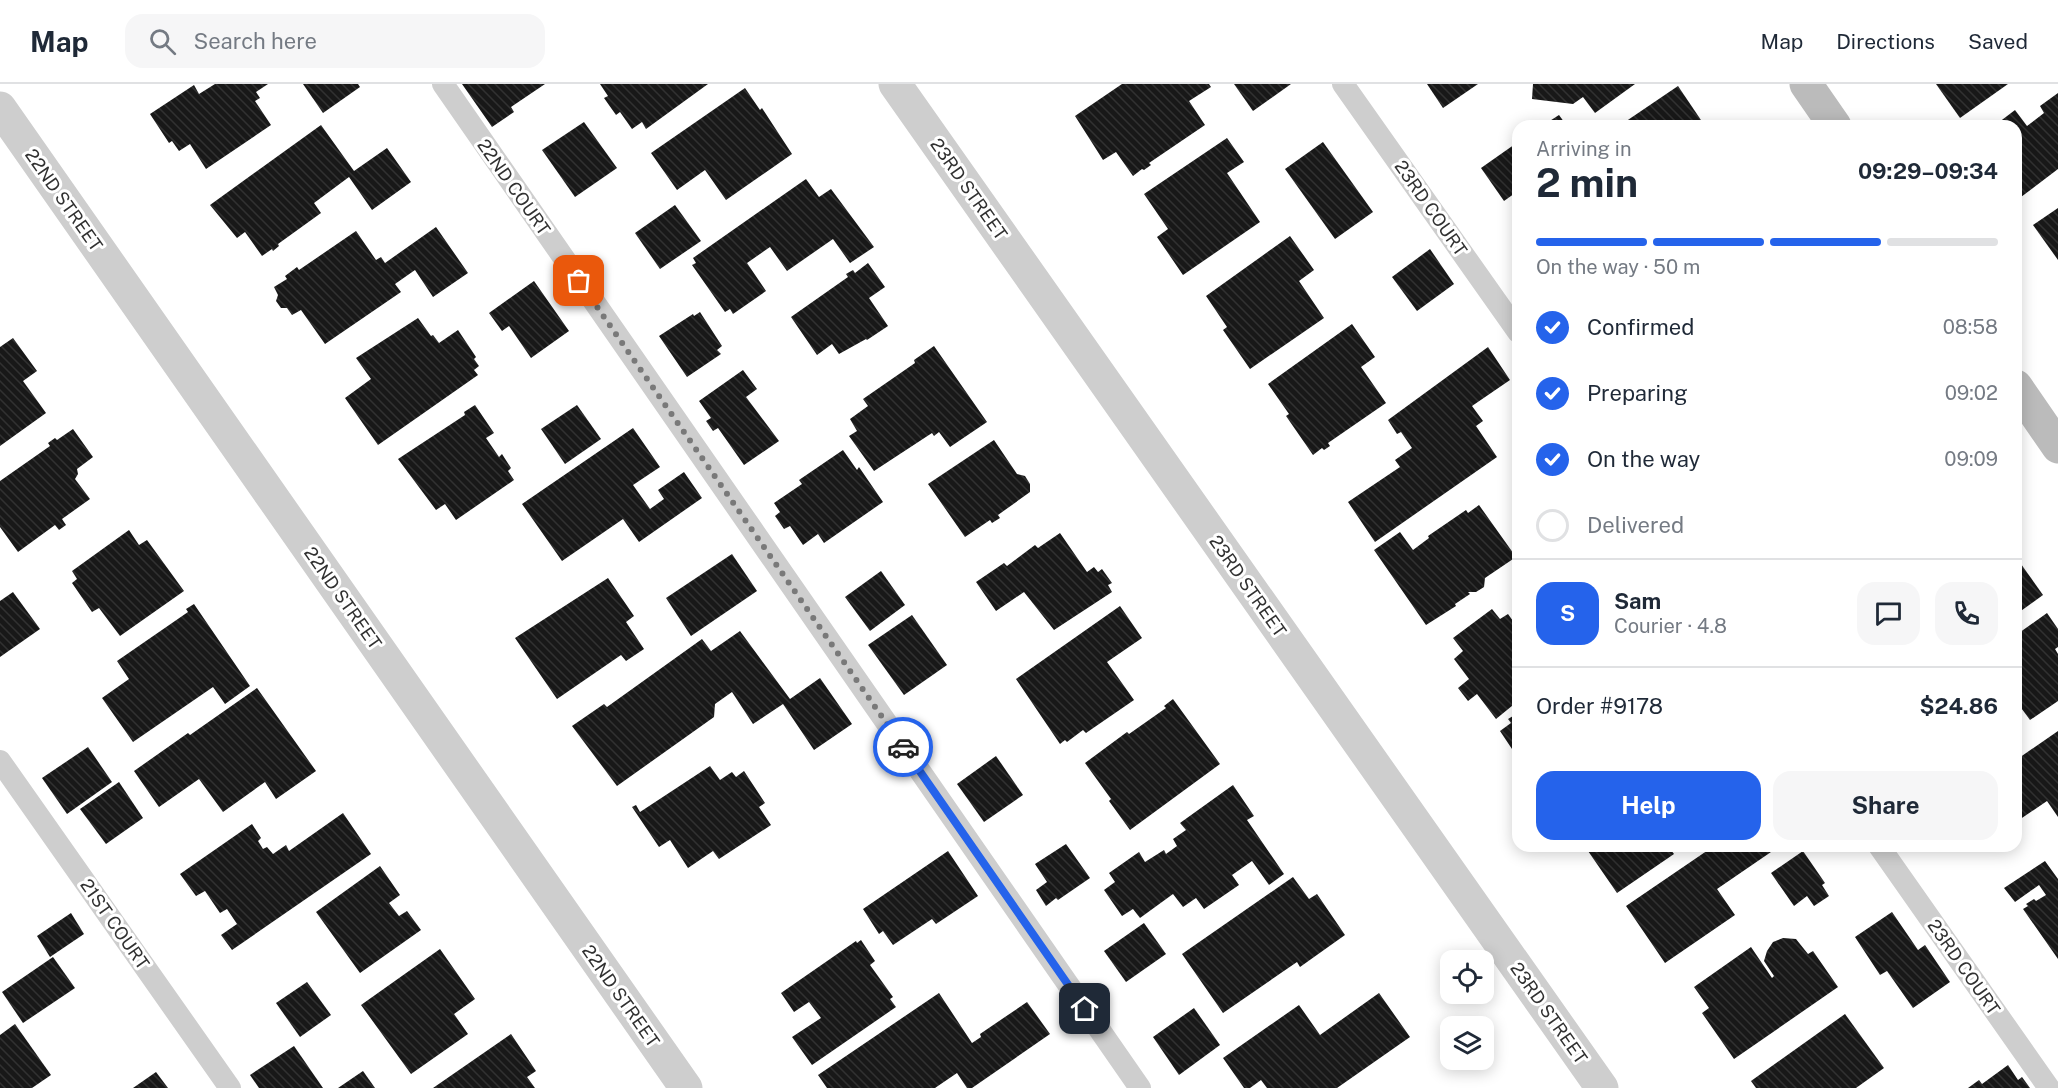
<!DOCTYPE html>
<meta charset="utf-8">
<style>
:root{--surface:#fff;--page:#f6f6f7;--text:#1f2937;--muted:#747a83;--line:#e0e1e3;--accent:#2563eb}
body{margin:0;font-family:"Public Sans",sans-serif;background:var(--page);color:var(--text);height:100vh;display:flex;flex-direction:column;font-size:22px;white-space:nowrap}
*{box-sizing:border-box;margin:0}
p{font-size:20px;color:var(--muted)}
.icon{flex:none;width:33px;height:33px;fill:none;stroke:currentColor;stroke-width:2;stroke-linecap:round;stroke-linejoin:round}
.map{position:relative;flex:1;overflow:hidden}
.details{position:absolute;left:1512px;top:36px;width:510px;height:732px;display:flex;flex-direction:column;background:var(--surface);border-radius:18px;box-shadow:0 3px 15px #0003}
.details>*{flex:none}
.controls{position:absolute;left:1440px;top:866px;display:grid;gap:12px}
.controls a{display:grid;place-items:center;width:54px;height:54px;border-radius:12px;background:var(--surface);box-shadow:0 3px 15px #0003;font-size:30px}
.pin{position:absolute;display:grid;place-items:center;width:51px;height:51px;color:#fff;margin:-26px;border-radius:12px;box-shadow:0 3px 9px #0006}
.courier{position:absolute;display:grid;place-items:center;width:60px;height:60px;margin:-30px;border:4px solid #2563eb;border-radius:50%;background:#fff;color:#222;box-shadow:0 2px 8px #0007}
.overview em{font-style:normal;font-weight:700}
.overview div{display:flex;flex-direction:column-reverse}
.overview{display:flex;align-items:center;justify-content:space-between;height:102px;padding:0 24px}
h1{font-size:39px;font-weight:700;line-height:45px}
.bar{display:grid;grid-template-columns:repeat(4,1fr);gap:9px 6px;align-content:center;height:72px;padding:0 24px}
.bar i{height:8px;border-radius:4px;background:var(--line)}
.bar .current{background:var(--accent)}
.bar p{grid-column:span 4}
.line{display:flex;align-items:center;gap:15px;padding:0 24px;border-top:2px solid var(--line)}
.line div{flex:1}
.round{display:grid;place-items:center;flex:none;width:63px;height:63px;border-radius:18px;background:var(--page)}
ol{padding:0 24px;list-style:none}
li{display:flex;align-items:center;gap:18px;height:66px}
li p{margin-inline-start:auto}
li .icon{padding:6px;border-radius:50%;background:var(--accent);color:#fff;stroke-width:4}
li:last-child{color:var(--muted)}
li i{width:33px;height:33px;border:3px solid var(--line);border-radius:50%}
.primary-button{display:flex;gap:12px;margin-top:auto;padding:12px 24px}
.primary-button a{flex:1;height:69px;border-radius:18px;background:var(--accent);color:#fff;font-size:24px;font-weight:700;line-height:69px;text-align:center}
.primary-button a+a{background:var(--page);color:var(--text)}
header{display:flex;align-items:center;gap:36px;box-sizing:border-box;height:84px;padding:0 30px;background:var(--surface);border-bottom:2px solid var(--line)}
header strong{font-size:28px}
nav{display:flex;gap:33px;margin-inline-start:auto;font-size:21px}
.search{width:420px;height:54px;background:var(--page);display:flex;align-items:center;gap:15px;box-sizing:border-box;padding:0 21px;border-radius:18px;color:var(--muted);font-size:22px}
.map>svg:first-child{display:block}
.building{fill:url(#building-back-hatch)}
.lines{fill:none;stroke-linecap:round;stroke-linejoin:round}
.lane{stroke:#cecece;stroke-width:22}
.street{stroke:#cecece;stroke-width:33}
.secondary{stroke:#bbb;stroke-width:33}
.done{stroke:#797979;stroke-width:6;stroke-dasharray:0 10.8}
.route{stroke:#2563eb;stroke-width:8}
.labels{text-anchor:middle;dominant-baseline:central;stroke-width:6;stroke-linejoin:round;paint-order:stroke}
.street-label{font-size:18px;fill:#313131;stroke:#fff}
</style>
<header>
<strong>Map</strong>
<div class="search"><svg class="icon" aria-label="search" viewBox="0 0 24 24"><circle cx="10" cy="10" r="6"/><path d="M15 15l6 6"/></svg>Search here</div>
<nav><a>Map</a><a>Directions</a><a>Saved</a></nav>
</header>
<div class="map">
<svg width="2058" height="1004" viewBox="0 0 2058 1004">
<defs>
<pattern id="building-back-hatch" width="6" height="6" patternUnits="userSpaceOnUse" patternTransform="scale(1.5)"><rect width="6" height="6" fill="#181818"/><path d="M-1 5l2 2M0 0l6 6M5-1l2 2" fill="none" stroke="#313131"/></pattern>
</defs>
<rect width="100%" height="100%" fill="#fff"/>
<!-- building -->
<g class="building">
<polygon points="215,0 268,0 256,8 260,14 255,17 271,41 206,85 190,60 179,67 172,57 169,59 150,30 194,1 199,10"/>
<polygon points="303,0 358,0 360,3 323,29"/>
<polygon points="462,0 545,0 511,23 514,28 492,43"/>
<polygon points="600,0 708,0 646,45 642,38 632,45 620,28 616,31 604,14 608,12"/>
<polygon points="1122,0 1209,0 1211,3 1189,17 1205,41 1149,79 1151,81 1144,86 1142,85 1133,92 1116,68 1103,76 1075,32"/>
<polygon points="1234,0 1291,0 1253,27"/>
<polygon points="1427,0 1478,0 1443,24"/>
<polygon points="1533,0 1635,0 1595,29 1583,13 1573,20 1532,15"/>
<polygon points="1936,0 2008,0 1960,34"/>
<polygon points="1678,2 1705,42 1619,42"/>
<polygon points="745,4 760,26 762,24 792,70 726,116 705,86 677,106 651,69"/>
<polygon points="2058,9 2058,85 2021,113 2016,106 2016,90 2019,88 2016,84 2016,42 1994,42 2015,26 2027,42 2044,29 2040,22"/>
<polygon points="1559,31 1567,42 1542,42"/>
<polygon points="584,38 617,84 575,113 542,66"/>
<polygon points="321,41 354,87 387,64 411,98 372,126 349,93 314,119 321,129 278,160 279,162 273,167 272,165 262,172 245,148 237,154 210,121"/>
<polygon points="1227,54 1244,78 1227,89 1260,138 1183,191 1157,153 1168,145 1144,110"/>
<polygon points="1323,58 1373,128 1335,155 1285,85"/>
<polygon points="1518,58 1518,107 1504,117 1481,84"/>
<polygon points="806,95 819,113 831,105 874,163 850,179 833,155 787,187 770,163 747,179 766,207 733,230 730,225 725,228 692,181 696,179 693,174"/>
<polygon points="675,121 701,157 660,185 635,149"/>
<polygon points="2058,124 2058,176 2033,141"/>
<polygon points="436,143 468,189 433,213 415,186 395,200 401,208 325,260 301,226 292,231 287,224 281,224 276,217 278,211 274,203 287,195 285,192 297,183 299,186 356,147 376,176 381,173 385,179"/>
<polygon points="1290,152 1314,186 1299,197 1324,234 1250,285 1223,246 1227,243 1206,212"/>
<polygon points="1430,165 1454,200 1417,227 1392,193"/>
<polygon points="868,179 885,203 869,214 888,242 867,256 866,255 839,270 832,260 817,271 791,233 848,193 846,190 853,186 855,189"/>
<polygon points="534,197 569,247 531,274 509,242 502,247 489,229"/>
<polygon points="700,228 722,262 717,266 721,270 687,293 659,252 693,230 694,232"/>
<polygon points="418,234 431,252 433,251 439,259 458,246 476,273 474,275 479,282 474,286 478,291 378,361 345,314 371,295 356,274"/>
<polygon points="1352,240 1375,273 1361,283 1386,319 1328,359 1330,362 1324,366 1322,364 1313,371 1286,332 1289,330 1268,300"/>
<polygon points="13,254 37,287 23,297 46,329 0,362 0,263"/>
<polygon points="934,262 987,338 950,363 939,348 934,352 932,349 874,387 849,352 857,347 850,335 868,322 863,315 915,279 914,276"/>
<polygon points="1488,263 1510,296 1472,322 1483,337 1476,342 1497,373 1375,458 1348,418 1400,383 1395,376 1412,364 1401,348 1397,350 1388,336"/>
<polygon points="743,286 757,305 746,313 779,357 744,381 718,344 713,347 706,337 711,334 699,317"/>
<polygon points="475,321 494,349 486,354 499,373 502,370 511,384 508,387 514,396 456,436 445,420 436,426 398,375 465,331 464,328"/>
<polygon points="577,321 601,355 565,380 541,345"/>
<polygon points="633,344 660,383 633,401 650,425 664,415 658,406 684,388 702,414 639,458 623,435 562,477 522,420"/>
<polygon points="73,345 93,373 77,385 78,390 75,395 90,415 62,435 66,441 59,446 55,441 18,468 0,443 0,397 50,362 48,359 55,354 57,356"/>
<polygon points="994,356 1017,390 1025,392 1030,400 1030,408 998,431 1000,434 992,439 990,436 965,453 928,400"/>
<polygon points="843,366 857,386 859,383 883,418 824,459 818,450 803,461 790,442 784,445 775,432 780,428 774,419 802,400 799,396"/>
<polygon points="1479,421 1516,473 1485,494 1484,503 1476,508 1468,508 1470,510 1455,520 1456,522 1426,541 1374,466 1400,448 1413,466 1429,454 1428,452 1466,426 1468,429"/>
<polygon points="129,446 139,461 147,456 184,507 120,552 99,524 92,528 72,499 77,495 72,487"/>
<polygon points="1060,449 1087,488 1094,483 1098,488 1102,485 1112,499 1108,501 1112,508 1054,546 1024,508 996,527 976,498 1004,479 1007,482 1035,461 1038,464"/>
<polygon points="732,470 757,507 691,552 666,514"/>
<polygon points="2016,473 2043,511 2018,529 2016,526"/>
<polygon points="881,487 905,521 870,547 845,513"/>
<polygon points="608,494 634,532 626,538 644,565 626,577 621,571 557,615 515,554"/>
<polygon points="13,508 40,545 0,573 0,517"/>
<polygon points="194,520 250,602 225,620 213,603 133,658 102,614 129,595 117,577 188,528 186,525"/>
<polygon points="1120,522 1142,554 1107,578 1134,616 1086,649 1083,646 1067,658 1065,656 1060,660 1016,595"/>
<polygon points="1492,525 1500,535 1508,530 1518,544 1518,617 1496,635 1477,610 1468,617 1458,604 1469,595 1454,575 1463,567 1453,554"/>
<polygon points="2047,529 2058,545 2058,563 2055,565 2058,570 2058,617 2030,636 2016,617 2016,551"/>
<polygon points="912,531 947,581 904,611 868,561"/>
<polygon points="740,547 790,615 820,594 852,640 814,666 783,620 753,640 732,608 715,620 714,633 617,702 572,642 604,620 607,623 702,555 711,567"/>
<polygon points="257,604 316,687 276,715 265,698 223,728 199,695 159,723 134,687 188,649 190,651"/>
<polygon points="1173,615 1220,680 1130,746 1109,717 1111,715 1085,679 1127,648 1129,650 1166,624 1164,622"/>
<polygon points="1518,629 1518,674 1500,647 1511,639 1508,635"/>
<polygon points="2058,647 2058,733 2047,717 2016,738 2016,676"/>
<polygon points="88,663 112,698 67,730 42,694"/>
<polygon points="996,672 1023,711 984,738 957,700"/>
<polygon points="710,682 720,696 732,688 736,693 744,687 765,719 759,723 771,741 719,775 713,767 688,784 670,756 659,763 632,723 636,721 640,728"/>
<polygon points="119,698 143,734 106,760 80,725"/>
<polygon points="1233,701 1254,732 1247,736 1284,790 1269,801 1252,777 1232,791 1239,801 1204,825 1196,814 1183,823 1173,810 1140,834 1133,825 1122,832 1104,806 1115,798 1109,789 1139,768 1145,778 1164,766 1166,770 1177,762 1173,755 1186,746 1180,739"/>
<polygon points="343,729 371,770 232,866 221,851 237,840 227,825 220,829 205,807 196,812 180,790 252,740 261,754 258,757 263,765 267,763 273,770 286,761 289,767"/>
<polygon points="1066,760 1090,794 1058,816 1056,814 1046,822 1036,806 1047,798 1035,780"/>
<polygon points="1595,762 1677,762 1671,766 1674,770 1617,809 1588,767"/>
<polygon points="1714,762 1766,762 1771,768 1717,805 1735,831 1665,879 1626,822"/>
<polygon points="948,767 978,812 936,840 932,835 893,861 883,847 879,850 863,825"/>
<polygon points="1803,767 1825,799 1822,801 1829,812 1814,822 1807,812 1794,822 1771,789"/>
<polygon points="2045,777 2058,795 2058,875 2023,825 2028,822 2026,820 2034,815 2036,817 2046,811 2039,801 2015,818 2004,804"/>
<polygon points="380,782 400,811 389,819 399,832 407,827 421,846 360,889 316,828"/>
<polygon points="1293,793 1309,815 1317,810 1345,851 1300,883 1297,878 1223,929 1182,870"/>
<polygon points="1892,828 1918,866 1925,861 1950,898 1913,924 1887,887 1880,891 1855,853"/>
<polygon points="71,829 84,850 50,873 37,852"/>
<polygon points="1144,839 1166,870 1126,898 1104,867"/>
<polygon points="1783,854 1796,855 1808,870 1813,867 1838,903 1734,975 1702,929 1709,924 1694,903 1751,863 1772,894 1774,892 1764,877 1767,867 1773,858"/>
<polygon points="861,856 875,877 870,881 893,913 890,915 896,923 812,981 792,953 821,934 809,918 794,928 781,909 856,857 857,859"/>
<polygon points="440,865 475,915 454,930 468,950 411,990 361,921"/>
<polygon points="53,873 75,904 23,939 2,908"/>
<polygon points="307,898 331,931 300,953 276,919"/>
<polygon points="939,909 972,959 981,953 980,950 1027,918 1050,950 972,1004 967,1004 957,989 935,1004 827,1004 818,991"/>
<polygon points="1379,909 1410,953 1337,1004 1267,1004 1261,996 1250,1004 1244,1004 1223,974 1299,921 1320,951"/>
<polygon points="1194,924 1220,961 1179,991 1153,953"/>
<polygon points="1845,930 1884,984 1856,1004 1756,1004 1751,997"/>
<polygon points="15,940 51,991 32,1004 0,1004 0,951"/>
<polygon points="511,950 536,987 527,993 535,1004 433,1004"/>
<polygon points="294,962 323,1004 259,1004 250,991"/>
<polygon points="2008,981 2018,996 2022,993 2030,1004 1968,1004 1979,996 1982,1000"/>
<polygon points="363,987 375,1004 338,1004"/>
<polygon points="156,988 168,1004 133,1004"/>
</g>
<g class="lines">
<!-- lane -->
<g class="lane">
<polyline points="443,0 1140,1004"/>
<polyline points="1343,0 1518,248"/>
<polyline points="0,677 230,1004"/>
<polyline points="1879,762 2049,1004"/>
</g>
<!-- street -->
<g class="street">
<polyline points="895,0 1602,1004"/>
<polyline points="0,24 686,1004"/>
</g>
<!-- secondary -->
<g class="secondary">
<polyline points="1806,0 1835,42"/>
<polyline points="2016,302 2058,363"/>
</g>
</g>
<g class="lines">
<!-- done -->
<polyline class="done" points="579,197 903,663"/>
<!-- route -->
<polyline class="route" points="903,663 1085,925"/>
</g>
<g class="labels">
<!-- street labels -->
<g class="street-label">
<text transform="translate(514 103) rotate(55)">22ND COURT</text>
<text transform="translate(969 105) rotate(55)">23RD STREET</text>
<text transform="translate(64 116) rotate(55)">22ND STREET</text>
<text transform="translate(1431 124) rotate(55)">23RD COURT</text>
<text transform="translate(1248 502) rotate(55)">23RD STREET</text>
<text transform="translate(343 514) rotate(55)">22ND STREET</text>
<text transform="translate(115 840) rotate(55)">21ST COURT</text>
<text transform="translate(1964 883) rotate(55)">23RD COURT</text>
<text transform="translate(621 912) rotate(55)">22ND STREET</text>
<text transform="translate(1549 929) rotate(55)">23RD STREET</text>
</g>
</g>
</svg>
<div class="controls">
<a><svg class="icon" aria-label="locate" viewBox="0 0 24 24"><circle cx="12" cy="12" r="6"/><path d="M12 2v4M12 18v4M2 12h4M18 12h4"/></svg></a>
<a><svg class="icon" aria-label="layers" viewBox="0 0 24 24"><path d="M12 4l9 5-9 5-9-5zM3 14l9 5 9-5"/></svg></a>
</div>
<div class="pin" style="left:579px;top:197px;background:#ea580c"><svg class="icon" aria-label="bag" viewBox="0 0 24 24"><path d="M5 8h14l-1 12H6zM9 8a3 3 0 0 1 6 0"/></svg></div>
<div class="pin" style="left:1085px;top:925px;background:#1f2937"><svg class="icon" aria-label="home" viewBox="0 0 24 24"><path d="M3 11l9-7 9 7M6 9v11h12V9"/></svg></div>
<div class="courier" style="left:903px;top:663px"><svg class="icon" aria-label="car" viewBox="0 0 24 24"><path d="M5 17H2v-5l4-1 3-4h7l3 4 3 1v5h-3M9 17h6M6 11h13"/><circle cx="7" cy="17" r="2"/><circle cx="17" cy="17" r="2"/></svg></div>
<section class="details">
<div class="overview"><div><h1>2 min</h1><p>Arriving in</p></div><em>09:29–09:34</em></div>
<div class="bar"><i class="current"></i><i class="current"></i><i class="current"></i><i></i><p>On the way · 50 m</p></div>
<ol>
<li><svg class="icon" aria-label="check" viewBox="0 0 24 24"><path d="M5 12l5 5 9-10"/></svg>Confirmed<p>08:58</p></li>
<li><svg class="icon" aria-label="check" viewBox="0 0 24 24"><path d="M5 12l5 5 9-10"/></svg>Preparing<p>09:02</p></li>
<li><svg class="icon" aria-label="check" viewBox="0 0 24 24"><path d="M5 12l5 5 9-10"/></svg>On the way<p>09:09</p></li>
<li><i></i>Delivered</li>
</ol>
<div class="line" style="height:108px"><b class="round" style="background:var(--accent);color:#fff">S</b><div><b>Sam</b><p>Courier · 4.8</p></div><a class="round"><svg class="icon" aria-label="chat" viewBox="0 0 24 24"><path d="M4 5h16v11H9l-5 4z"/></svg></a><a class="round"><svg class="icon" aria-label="phone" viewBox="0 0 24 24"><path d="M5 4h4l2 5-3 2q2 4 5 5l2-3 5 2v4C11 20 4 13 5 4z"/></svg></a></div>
<div class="line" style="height:78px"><div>Order #9178</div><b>$24.86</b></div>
<div class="primary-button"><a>Help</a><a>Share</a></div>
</section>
</div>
